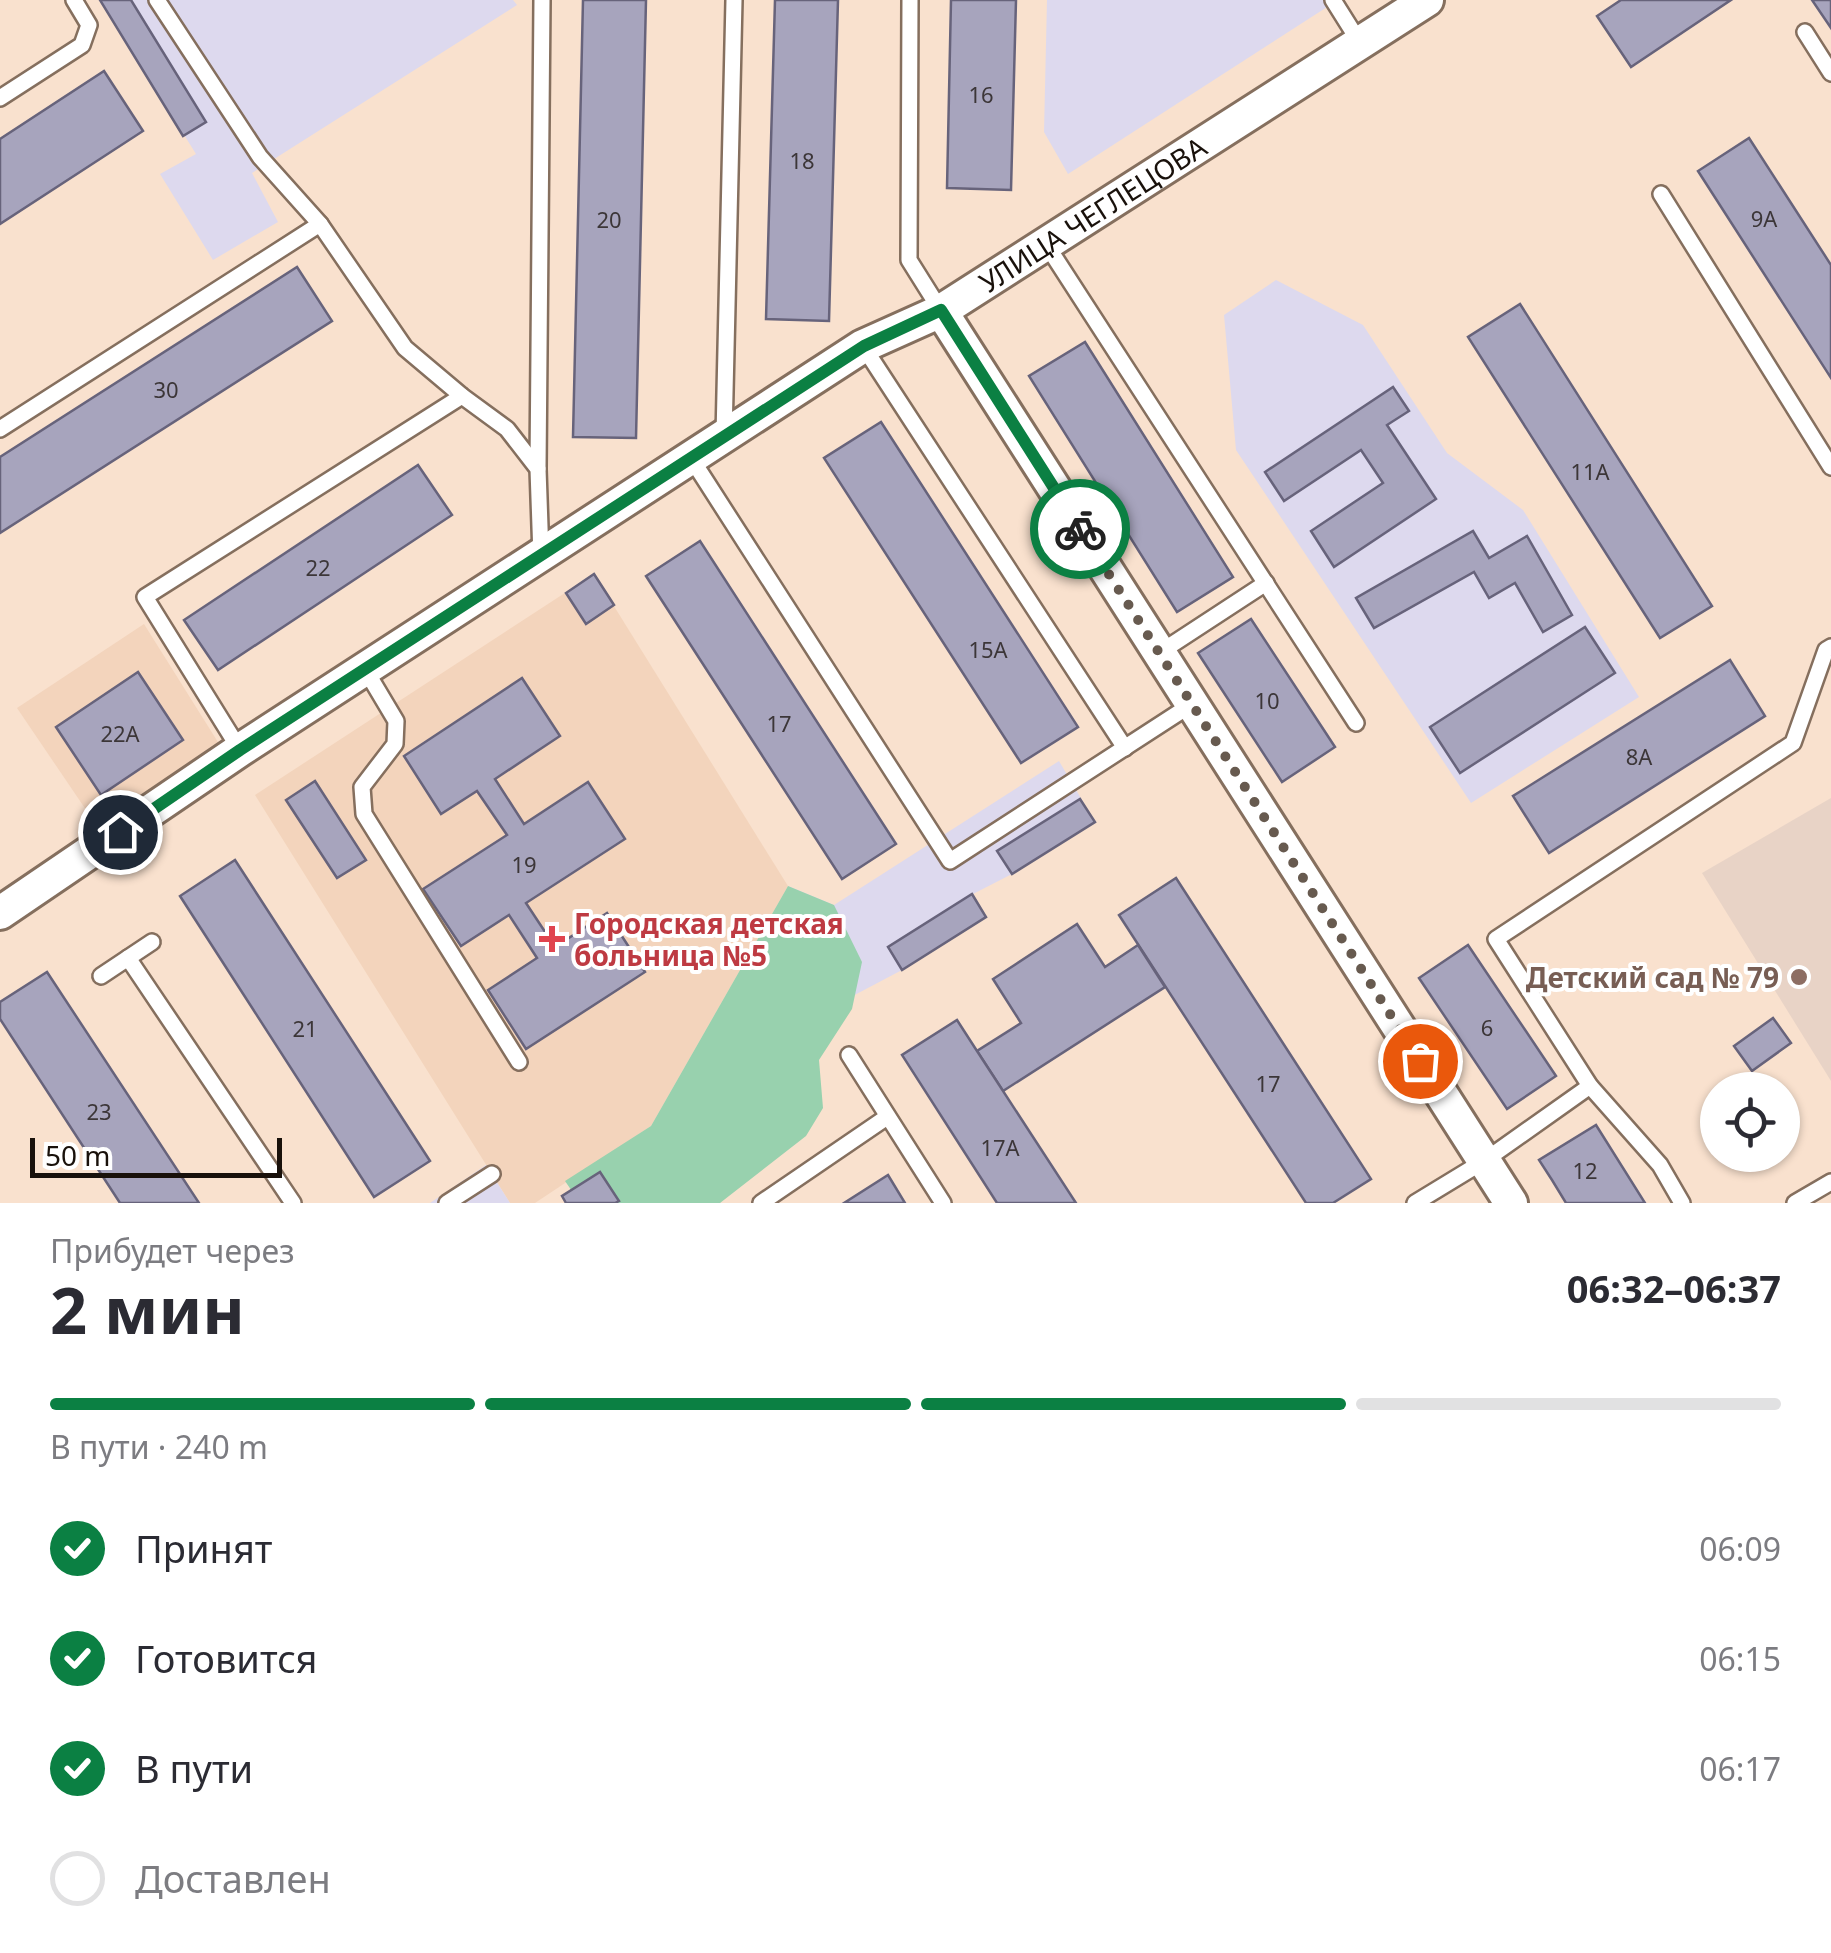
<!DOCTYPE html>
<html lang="ru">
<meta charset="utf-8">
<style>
:root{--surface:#fff;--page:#f2f2f3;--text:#2b2b33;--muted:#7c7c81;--line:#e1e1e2;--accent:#0b8043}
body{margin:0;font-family:"Noto Sans",sans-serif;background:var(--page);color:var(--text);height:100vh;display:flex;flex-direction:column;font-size:38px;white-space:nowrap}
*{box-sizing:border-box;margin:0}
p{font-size:32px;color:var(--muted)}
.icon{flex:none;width:55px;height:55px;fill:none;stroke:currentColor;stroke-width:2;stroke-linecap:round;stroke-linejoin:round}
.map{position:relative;height:1203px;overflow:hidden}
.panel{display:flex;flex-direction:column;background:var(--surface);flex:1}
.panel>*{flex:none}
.tools{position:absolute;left:1700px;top:1072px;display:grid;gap:20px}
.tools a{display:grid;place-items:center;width:100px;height:100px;border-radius:50%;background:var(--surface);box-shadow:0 2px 8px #0004;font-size:50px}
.scale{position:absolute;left:30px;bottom:25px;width:252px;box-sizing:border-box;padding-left:10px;border:5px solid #19110b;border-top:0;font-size:28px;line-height:35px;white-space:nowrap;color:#19110b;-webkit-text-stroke:8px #fff;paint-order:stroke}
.pin{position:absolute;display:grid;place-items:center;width:85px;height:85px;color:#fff;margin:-42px;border:5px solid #fff;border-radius:50%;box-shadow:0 2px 10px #0007}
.courier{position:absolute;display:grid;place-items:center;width:100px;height:100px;margin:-50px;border:8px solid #0b8043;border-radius:50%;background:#fff;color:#222;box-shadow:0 2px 12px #0007}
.summary em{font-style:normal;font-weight:700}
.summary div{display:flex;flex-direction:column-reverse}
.summary{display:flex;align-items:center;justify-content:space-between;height:170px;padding:0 50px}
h1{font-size:65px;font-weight:700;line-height:75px}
.bar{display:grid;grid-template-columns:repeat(4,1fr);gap:15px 10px;align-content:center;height:120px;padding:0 50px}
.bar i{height:12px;border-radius:8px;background:var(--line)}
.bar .current{background:var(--accent)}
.bar p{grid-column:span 4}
ol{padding:0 50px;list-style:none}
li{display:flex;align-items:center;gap:30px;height:110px}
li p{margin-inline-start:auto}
li .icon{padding:10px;border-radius:50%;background:var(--accent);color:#fff;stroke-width:4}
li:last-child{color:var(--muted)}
li i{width:55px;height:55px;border:5px solid var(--line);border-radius:50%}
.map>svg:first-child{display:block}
.built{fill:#f3d4bc}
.industrial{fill:#ddd9ee}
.education{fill:#e8d3c6}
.green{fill:#98d1ae}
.building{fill:#a7a4bd;stroke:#67637b;stroke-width:2.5}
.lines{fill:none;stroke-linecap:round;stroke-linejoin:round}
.service-casing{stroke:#856f5e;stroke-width:20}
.minor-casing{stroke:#856f5e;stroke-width:38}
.service{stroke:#fff;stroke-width:15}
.minor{stroke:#fff;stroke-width:32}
.done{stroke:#675a4f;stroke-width:10;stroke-dasharray:0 18}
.route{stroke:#0b8043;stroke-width:12}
.health-dot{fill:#e0444e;stroke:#fff;stroke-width:4}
.education-dot{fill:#8d6e63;stroke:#fff;stroke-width:4}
.labels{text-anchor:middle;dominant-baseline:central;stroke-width:8;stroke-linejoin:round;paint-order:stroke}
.number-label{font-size:22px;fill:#3c3638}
.street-label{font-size:28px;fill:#19110b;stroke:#fff}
.health-label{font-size:28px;font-weight:bold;fill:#be3a42;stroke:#fff;text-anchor:start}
.education-label{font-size:28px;font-weight:bold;fill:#785e54;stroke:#fff;text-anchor:end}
</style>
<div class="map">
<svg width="1831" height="1203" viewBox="0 0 1831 1203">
<rect width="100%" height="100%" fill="#f9e1ce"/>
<!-- built -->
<g class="built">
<polygon points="594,574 788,886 651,1126 535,1203 510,1203 255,795"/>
<polygon points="144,624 221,747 99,829 17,708"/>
</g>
<!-- industrial -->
<g class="industrial">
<polygon points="100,0 513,0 517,5 252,173 278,222 213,260 160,174 196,154"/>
<polygon points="1047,0 1338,0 1068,174 1044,132"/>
<polygon points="1276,280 1363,325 1447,453 1523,510 1639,697 1471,803 1236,450 1224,315"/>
<polygon points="1059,761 1095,822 1012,874 973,894 986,917 902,970 830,1008 788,886 834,905"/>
<polygon points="486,1165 510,1203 430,1203"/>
</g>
<!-- education -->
<polygon class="education" points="1831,798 1831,1081 1702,873"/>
<!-- green -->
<polygon class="green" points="788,886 834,905 862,962 852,1009 819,1060 823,1108 806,1136 720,1203 580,1203 565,1181 651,1126"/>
<!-- building -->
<g class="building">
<polygon points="100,0 131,0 206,122 183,136"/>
<polygon points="583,0 646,0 636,438 573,437"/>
<polygon points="775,0 838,0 829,321 766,319"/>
<polygon points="951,0 1016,0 1011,190 947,188"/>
<polygon points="1621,0 1731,0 1631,67 1597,16"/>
<polygon points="1812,0 1831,0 1831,28"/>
<polygon points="104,71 143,131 0,224 0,139"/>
<polygon points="1749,138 1831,265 1831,378 1698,171"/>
<polygon points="297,267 332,321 0,533 0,457"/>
<polygon points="1520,304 1712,606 1660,638 1468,337"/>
<polygon points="1085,342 1233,577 1177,612 1029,376"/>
<polygon points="1393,387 1409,411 1387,425 1436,499 1334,567 1311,531 1383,483 1361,450 1284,501 1265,472"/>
<polygon points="881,422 1078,727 1021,763 824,458"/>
<polygon points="418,465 452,515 218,670 184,620"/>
<polygon points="1473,531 1489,558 1527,536 1572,615 1543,632 1515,583 1489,598 1474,572 1374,628 1356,598"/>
<polygon points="700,541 896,844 842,879 646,576"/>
<polygon points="594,574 614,605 586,624 566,593"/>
<polygon points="1251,619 1335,747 1282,782 1198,653"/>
<polygon points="1585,627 1615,673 1460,773 1430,727"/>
<polygon points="1730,660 1765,716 1549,853 1513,796"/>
<polygon points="138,672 183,740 101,795 56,727"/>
<polygon points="522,678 560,736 495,779 524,824 588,782 625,839 526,903 555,947 607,913 645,972 526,1049 488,990 537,958 509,915 461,946 423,889 507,835 477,791 441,814 404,756"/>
<polygon points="315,781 366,860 337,878 286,800"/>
<polygon points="1080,799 1095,822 1012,874 997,851"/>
<polygon points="235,860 430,1161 374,1197 180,896"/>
<polygon points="1176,878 1371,1179 1333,1203 1306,1203 1119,915"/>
<polygon points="972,894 986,917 902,970 888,947"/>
<polygon points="1077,924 1105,967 1138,945 1165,987 1003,1091 977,1051 1021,1023 993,979"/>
<polygon points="1468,945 1556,1076 1507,1109 1419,978"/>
<polygon points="47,972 199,1203 120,1203 0,1019 0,1002"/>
<polygon points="1773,1018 1791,1043 1752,1071 1734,1046"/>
<polygon points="957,1020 977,1051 1076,1203 997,1203 902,1055"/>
<polygon points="1596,1125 1645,1203 1566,1203 1552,1180 1539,1160"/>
<polygon points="600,1172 619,1201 615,1203 566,1203 562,1196"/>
<polygon points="888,1175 905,1203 844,1203"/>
</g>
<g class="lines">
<defs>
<g id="service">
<polyline points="157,0 260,157 320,224 405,348 462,396 507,429 538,469 541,556"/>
<polyline points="910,0 909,260 941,311"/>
<polyline points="1333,0 1360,43"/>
<polyline points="1805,32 1831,73"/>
<polyline points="0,98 82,45 89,25 74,0"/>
<polyline points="1661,194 1831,467"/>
<polyline points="1046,244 1356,723"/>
<polyline points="863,346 1125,748"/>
<polyline points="0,429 320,224"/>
<polyline points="724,436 734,0"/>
<polyline points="691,458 950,861 1192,704"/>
<polyline points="538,469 542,0"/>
<polyline points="1159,653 1266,583"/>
<polyline points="365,669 396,721 395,744 362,787 364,814 519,1062"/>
<polyline points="240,750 145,597 462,396"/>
<polyline points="128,958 293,1203"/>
<polyline points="101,976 152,942"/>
<polyline points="849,1055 943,1203"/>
<polyline points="447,1203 492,1174"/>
<polyline points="761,1203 887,1117"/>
<polyline points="1415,1203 1484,1161 1590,1086"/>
<polyline points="1682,1203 1660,1165 1590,1086 1496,939 1793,743 1826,650 1831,647"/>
<polyline points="1795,1203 1831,1182"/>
</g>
<g id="minor">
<polyline points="941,311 1511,1203"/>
<path id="s1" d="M0 913 240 750 863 346 941 311 1427 0"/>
</g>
</defs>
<!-- service casing -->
<use href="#service" class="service-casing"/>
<!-- minor casing -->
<use href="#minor" class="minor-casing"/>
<!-- service -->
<use href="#service" class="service"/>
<!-- minor -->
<use href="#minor" class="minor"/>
</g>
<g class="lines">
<!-- done -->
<polyline class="done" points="1080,529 1420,1061"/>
<!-- route -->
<polyline class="route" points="120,832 240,750 864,346 941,310 1080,529"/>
</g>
<!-- markers -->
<path class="health-dot" d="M547 924h10v10h10v10h-10v10h-10v-10h-10v-10h10z"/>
<circle class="education-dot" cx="1799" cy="977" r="10"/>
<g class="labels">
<!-- number labels -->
<g class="number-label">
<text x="981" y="94">16</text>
<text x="802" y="160">18</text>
<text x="1764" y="218">9А</text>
<text x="609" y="219">20</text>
<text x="166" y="389">30</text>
<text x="1590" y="471">11А</text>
<text x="318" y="567">22</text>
<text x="988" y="649">15А</text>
<text x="1267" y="700">10</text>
<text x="779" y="723">17</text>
<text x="120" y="733">22А</text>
<text x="1639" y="756">8А</text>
<text x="524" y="864">19</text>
<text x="1487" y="1027">6</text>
<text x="305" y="1028">21</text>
<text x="1268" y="1083">17</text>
<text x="99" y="1111">23</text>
<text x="1000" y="1147">17А</text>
<text x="1585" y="1170">12</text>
</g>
<!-- street labels -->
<g class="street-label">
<text stroke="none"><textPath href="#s1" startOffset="1298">УЛИЦА ЧЕГЛЕЦОВА</textPath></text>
</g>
<!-- health labels -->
<g class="health-label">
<text x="574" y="923">Городская детская<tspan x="574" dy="32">больница №5</tspan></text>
</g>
<!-- education labels -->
<g class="education-label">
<text x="1779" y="977">Детский сад № 79</text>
</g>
</g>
</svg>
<div class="tools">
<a><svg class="icon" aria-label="locate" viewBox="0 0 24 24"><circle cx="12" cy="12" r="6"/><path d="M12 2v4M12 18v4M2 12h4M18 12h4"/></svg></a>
</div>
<div class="scale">50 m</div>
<div class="pin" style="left:1420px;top:1061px;background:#ea580c"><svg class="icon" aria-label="bag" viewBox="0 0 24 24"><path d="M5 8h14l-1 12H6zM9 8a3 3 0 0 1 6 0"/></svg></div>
<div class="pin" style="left:120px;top:832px;background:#1f2937"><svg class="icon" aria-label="home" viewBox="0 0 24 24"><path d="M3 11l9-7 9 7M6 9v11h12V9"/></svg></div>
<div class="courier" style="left:1080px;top:529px"><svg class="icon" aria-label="bike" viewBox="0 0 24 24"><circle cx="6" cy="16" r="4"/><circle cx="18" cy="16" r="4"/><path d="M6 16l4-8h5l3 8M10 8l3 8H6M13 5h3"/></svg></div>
</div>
<section class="panel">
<div class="summary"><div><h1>2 мин</h1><p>Прибудет через</p></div><em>06:32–06:37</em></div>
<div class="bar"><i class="current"></i><i class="current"></i><i class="current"></i><i></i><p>В пути · 240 m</p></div>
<ol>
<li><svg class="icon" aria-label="check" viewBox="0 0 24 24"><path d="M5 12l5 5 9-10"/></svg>Принят<p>06:09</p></li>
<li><svg class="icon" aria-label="check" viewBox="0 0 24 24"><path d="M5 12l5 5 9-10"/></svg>Готовится<p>06:15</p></li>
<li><svg class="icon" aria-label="check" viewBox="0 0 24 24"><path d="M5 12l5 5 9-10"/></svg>В пути<p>06:17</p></li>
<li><i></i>Доставлен</li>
</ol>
</section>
